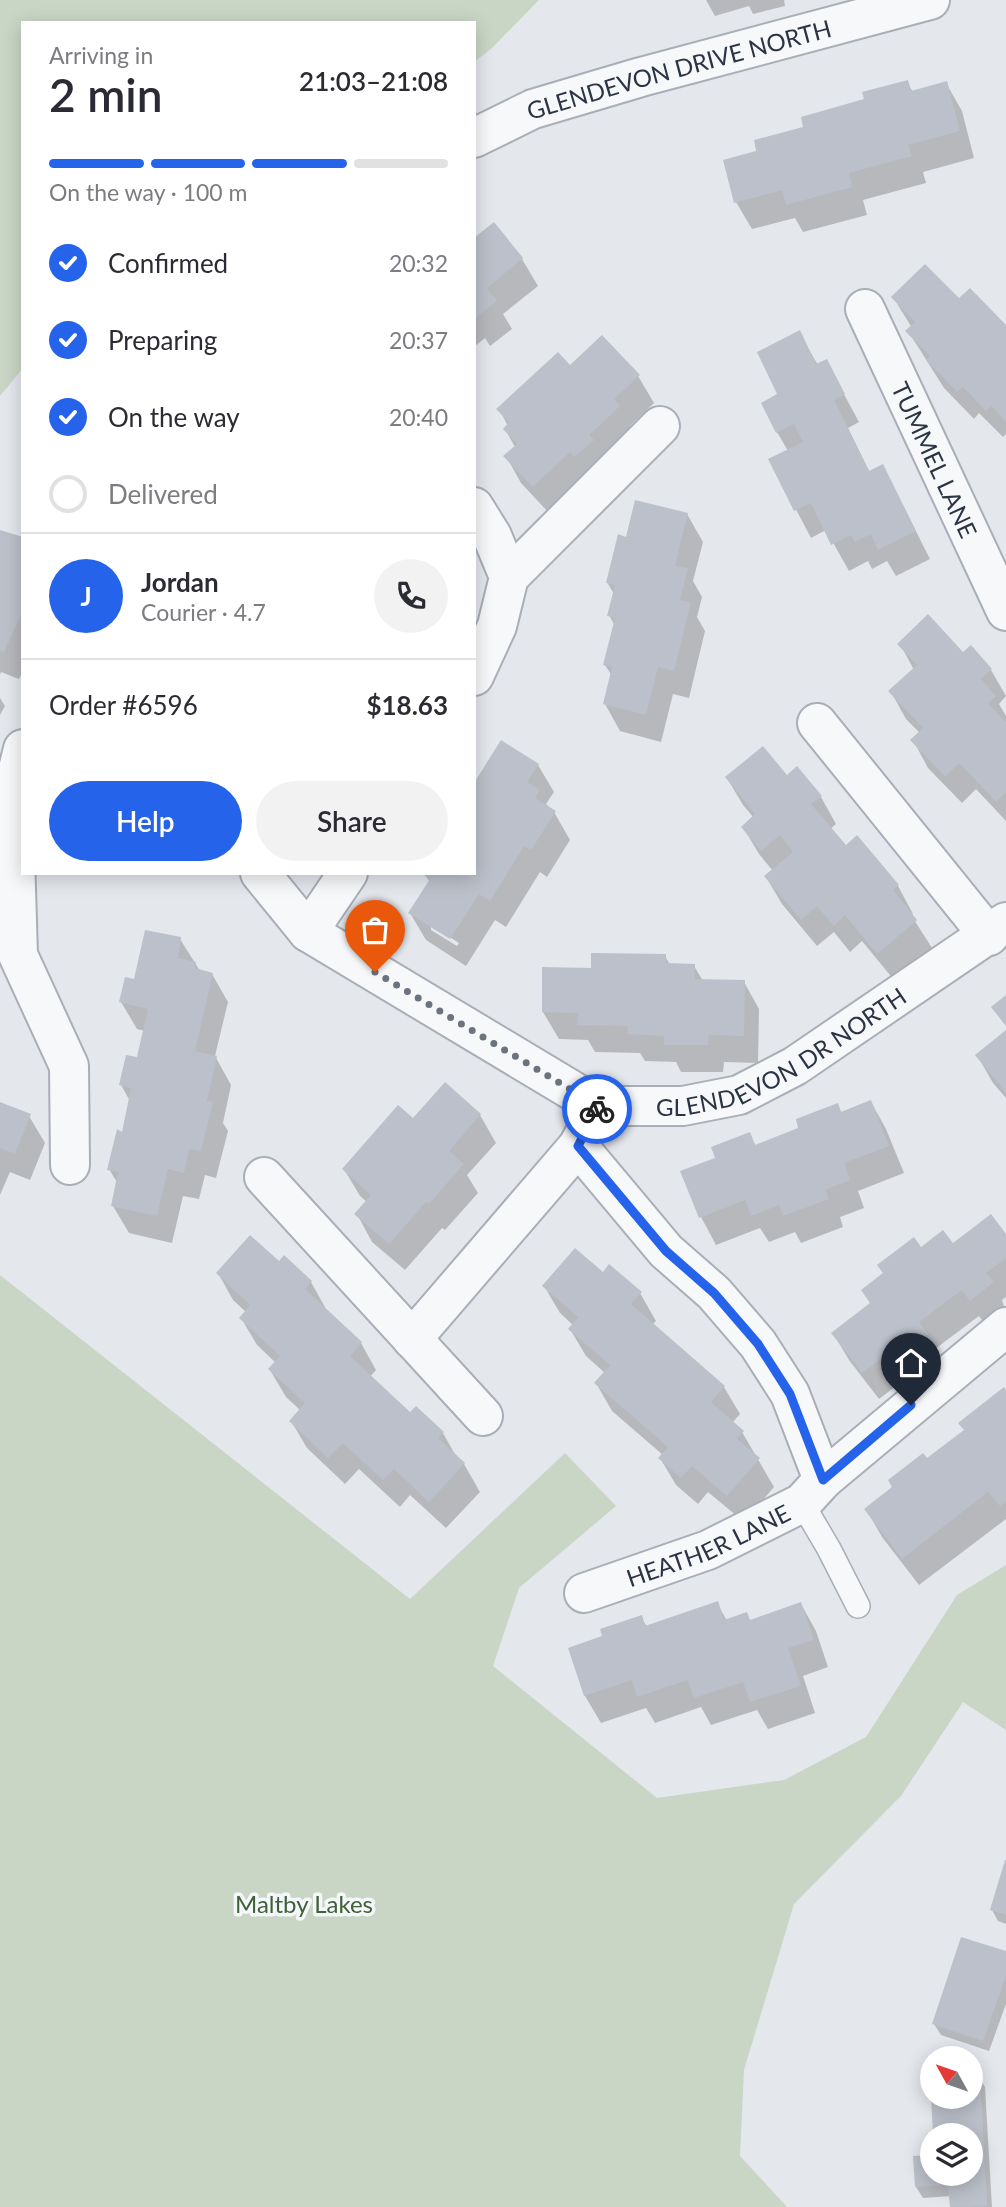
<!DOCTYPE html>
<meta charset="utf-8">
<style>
:root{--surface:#fff;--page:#f2f2f3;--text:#2b2b33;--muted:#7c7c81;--line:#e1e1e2;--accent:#2563eb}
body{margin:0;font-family:Lato,sans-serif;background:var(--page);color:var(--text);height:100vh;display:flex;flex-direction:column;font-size:26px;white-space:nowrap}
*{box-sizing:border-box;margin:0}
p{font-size:23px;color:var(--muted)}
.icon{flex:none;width:38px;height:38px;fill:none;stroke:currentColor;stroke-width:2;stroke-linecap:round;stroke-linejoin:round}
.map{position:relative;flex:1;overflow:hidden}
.drawer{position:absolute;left:21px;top:21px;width:455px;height:854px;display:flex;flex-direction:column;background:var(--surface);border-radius:0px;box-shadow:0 4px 18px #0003}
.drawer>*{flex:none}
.needle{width:46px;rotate:310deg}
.buttons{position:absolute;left:920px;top:2046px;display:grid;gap:14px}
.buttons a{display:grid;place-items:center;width:63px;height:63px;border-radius:50%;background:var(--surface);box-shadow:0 4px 18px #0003;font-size:35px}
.pin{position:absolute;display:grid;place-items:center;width:60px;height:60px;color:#fff;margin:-72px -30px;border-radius:50% 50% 50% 0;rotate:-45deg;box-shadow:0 0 7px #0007}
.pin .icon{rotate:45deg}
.courier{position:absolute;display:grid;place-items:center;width:70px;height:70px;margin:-35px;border:5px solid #2563eb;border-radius:50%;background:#fff;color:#222;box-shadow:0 2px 9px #0007}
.overview em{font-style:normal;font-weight:600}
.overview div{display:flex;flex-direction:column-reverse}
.overview{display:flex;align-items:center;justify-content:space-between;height:119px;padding:0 28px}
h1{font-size:46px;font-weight:600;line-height:52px}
.bar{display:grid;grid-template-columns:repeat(4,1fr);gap:10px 7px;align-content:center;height:84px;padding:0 28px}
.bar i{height:9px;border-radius:5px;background:var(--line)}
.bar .current{background:var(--accent)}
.bar p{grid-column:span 4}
.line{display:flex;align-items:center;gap:18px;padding:0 28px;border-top:2px solid var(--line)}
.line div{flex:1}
.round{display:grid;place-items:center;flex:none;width:74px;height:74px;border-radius:37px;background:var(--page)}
ol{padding:0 28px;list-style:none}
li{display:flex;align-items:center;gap:21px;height:77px}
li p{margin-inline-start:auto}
li .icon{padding:7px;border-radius:50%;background:var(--accent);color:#fff;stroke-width:4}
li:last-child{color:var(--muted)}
li i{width:38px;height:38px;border:4px solid var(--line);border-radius:50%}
.primary-button{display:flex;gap:14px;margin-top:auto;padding:14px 28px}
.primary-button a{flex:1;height:80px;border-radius:42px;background:var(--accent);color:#fff;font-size:28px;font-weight:600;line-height:80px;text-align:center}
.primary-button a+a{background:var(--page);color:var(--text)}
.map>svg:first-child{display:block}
.green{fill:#c9d6c5}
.shadow{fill:#0003;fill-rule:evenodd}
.building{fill:#bbc0ca}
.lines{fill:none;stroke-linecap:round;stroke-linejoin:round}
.lane-casing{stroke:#a9aeb7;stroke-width:26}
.street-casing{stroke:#a9aeb7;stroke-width:42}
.lane{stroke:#f7f8fa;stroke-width:23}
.street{stroke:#f7f8fa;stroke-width:38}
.done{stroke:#6c737f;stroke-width:7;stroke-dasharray:0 12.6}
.route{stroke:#2563eb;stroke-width:9}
.labels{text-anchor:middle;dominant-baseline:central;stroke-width:7;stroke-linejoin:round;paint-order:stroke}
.street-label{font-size:24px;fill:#2b3445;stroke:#f4f6f9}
.park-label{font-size:24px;fill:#3f6138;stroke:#f4f6f9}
</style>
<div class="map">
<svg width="1006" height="2207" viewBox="0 0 1006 2207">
<rect width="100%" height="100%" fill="#e4e7ec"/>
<!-- green -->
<g class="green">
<polygon points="0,0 539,0 491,49 474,62 474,23 23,23 23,368 0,396"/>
<polygon points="0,1275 410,1599 565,1453 616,1506 519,1588 493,1666 657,1798 784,1780 866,1737 957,1595 1006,1565 1006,1730 963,1702 901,1796 794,1904 744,2070 740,2156 787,2207 0,2207"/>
</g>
<!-- shadow -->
<g class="shadow">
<polygon points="706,0 784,0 785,6 753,14 749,6 715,16"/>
<polygon points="907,82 913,92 946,83 962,111 974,158 923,172 926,183 863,200 867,215 803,232 795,218 752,229 736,202 758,152"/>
<polygon points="494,224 522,259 538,286 503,314 512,329 490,346 485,338 474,347 474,240"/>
<polygon points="893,297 1006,327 1006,434 1003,437 979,413 974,419 944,388 908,331 912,328"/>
<polygon points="799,333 818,365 826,361 859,422 848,428 870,473 883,466 930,559 896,576 887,561 872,569 868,561 849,571 826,530 811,538 770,460 788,451 777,432 780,395"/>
<polygon points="570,367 638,376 654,403 630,426 634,434 549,513 521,483 506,456 515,447 505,429 508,426 499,409"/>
<polygon points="687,514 703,542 693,581 702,597 697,617 705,631 689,698 673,694 661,742 620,731 605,704 612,676 605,665 615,626 609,615 614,594 607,582 628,539"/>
<polygon points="0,532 23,539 23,671 19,679 1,672 0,675"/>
<polygon points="900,644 963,654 991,670 1006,696 999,704 1006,716 1006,821 976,789 962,803 928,768 913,740 920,733 906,719 891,692 914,670"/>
<polygon points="0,698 5,706 0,715"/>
<path d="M538 765 554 792 546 804 554 812 570 840 547 877 540 872 506 927 495 920 466 966 426 940 410 913 430 882 425 875 474 873V785ZM431 925 459 943 457 946 431 930Z"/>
<polygon points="787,777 821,797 836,824 830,829 845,848 857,838 898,886 913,914 911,915 932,948 894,980 862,941 850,952 834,932 817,946 782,904 766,877 773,871 759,854 743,827 754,818 743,805 727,778"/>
<polygon points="180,939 200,971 212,974 228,1002 215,1056 231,1085 223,1123 228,1131 216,1178 205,1175 199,1199 183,1196 172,1243 129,1233 113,1206 118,1184 109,1169 123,1135 130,1101 121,1085 139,1059 145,1031 137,1029 121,1002 135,981"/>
<polygon points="665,956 670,965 694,966 703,981 744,982 759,1009 758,1063 724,1062 723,1072 681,1072 676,1062 645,1061 640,1053 595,1052 588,1040 559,1039 543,1012 593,970"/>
<polygon points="1006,1032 1006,1098 993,1083 977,1055"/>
<polygon points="445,1085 480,1115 496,1143 467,1175 478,1193 445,1230 442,1228 405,1270 372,1242 357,1214 367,1202 360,1196 344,1169 413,1120"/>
<polygon points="871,1102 886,1129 904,1173 858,1191 864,1208 840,1217 843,1227 801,1243 795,1232 769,1242 760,1228 716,1245 701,1217 718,1159 749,1134 756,1146 801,1129 837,1105 842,1113"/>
<polygon points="0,1104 29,1116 45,1143 30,1180 10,1172 0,1195"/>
<polygon points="1006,1236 1006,1297 1002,1300 1006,1312 987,1327 979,1316 935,1349 942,1362 913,1384 908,1377 879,1399 849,1360 833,1333 871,1304 920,1249"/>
<polygon points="279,1264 311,1282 326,1309 361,1343 376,1370 370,1377 411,1415 443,1433 457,1458 464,1464 480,1492 446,1528 410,1495 400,1507 359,1469 345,1484 307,1448 291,1421 300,1410 286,1397 270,1370 276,1363 257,1345 241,1318 246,1312 233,1300 218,1273"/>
<polygon points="603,1274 640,1293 656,1321 652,1325 724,1387 740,1414 732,1423 742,1432 774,1487 744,1522 708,1492 698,1504 676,1485 660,1458 663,1455 612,1411 596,1383 605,1373 586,1356 570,1329 573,1325 560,1313 544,1286"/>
<polygon points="1006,1393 1006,1519 919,1585 882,1537 866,1509 965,1431"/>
<polygon points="717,1603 727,1621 750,1621 801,1604 816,1631 828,1667 803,1676 815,1713 768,1729 757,1710 711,1725 701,1707 655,1723 646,1708 601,1723 585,1696 570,1649 605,1637 641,1617 647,1627"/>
<polygon points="1006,1864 1006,1924 998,1921 992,1910"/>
<polygon points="1006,1953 1006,2004 989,2051 941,2035 934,2024"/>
<polygon points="979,2076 985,2087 992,2207 952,2207 951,2196 923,2198 916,2187 933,2174 971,2174 971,2135 935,2135 932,2079 933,2096 971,2096"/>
</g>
<!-- building -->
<g class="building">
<polygon points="908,80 911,91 947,81 960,131 908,145 912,156 849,173 852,187 786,205 782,190 734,203 723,160 756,151 754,140 803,127 801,117 864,99 862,92"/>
<polygon points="494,222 523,258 487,288 497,301 474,319 474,238"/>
<polygon points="925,264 959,298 970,288 1006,325 1006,422 991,406 986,411 963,387 957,392 926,360 930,356 905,331 915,322 891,297"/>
<polygon points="800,330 816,364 827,359 845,394 834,400 869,471 883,464 916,531 878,550 871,534 855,542 851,535 831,545 811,503 794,511 768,459 803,442 794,424 776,433 761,403 777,394 757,352"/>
<polygon points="602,335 640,375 614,399 620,406 589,435 594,440 574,457 570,452 533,487 503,456 517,444 503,429 509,422 496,409 558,352 570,365"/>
<polygon points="635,500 688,513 675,566 688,568 680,600 691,602 674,671 658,667 646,715 603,704 612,667 603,665 615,618 607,616 615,585 606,583 618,534 626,537"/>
<polygon points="0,530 23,537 23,610 4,652 0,651"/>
<polygon points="928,614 963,652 971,645 992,669 981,679 996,696 988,703 1006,722 1006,792 996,802 959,763 945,777 910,740 923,728 888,691 917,665 897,644"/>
<polygon points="501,740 539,764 527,782 540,790 535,798 556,811 531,850 524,846 490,901 479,894 450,939 408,913 430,879 422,873 474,873 474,783"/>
<polygon points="763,746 787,775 797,766 822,796 811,804 846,845 857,835 899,885 893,890 917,920 877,954 845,915 834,926 817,906 801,920 764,876 793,852 780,835 761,851 741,827 755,814 725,777"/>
<polygon points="145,930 181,937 178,958 196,962 195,968 213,973 195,1051 217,1056 207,1101 213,1102 201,1151 189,1149 184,1173 168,1169 157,1216 111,1206 118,1172 107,1170 117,1129 122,1132 131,1088 119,1085 126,1055 137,1057 148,1009 119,1002 125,977 134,979"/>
<polygon points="591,953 666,954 666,963 695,964 695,979 745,980 744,1036 709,1035 708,1045 664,1045 664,1036 627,1034 628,1026 577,1025 578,1013 542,1012 542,967 591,968"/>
<polygon points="1006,995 1006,1026 991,1007"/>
<polygon points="1006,1030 1006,1093 975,1055"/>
<polygon points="445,1082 481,1114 449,1151 464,1164 429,1204 426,1202 389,1244 354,1214 371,1195 342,1169 398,1105 413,1118"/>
<polygon points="871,1100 889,1146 844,1163 850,1180 825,1190 829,1199 783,1216 779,1205 751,1216 745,1200 699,1218 680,1171 715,1158 711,1147 750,1132 755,1145 798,1128 796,1119 838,1103 841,1112"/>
<polygon points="0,1102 31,1114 15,1154 0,1148"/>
<polygon points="991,1214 1006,1234 1006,1258 986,1273 994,1282 970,1301 962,1290 919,1322 928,1334 896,1357 891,1351 862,1373 831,1333 870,1303 861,1290 883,1273 877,1265 914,1237 921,1247 943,1230 953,1243"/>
<polygon points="250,1235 279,1261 284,1255 312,1281 305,1289 362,1342 350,1356 410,1412 416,1406 444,1432 438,1438 465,1463 429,1502 394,1469 383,1480 343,1443 328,1458 289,1421 305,1403 268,1369 280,1356 239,1318 250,1305 216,1273"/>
<polygon points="575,1248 603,1272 609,1264 642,1292 631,1304 725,1386 711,1402 744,1431 737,1439 760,1458 727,1496 692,1466 681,1478 658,1458 668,1447 594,1383 610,1365 568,1329 578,1317 542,1286"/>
<polygon points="1004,1387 1006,1390 1006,1501 1000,1506 988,1492 902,1559 864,1509 892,1487 888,1480 923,1453 927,1458 964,1430 958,1423"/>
<polygon points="718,1601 724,1620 747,1612 750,1620 801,1602 814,1640 788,1648 801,1686 750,1702 743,1682 694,1698 687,1680 637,1697 632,1680 584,1696 568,1648 602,1636 600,1629 642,1615 645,1626"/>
<polygon points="1005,1860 1006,1860 1006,1915 990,1910"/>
<polygon points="961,1937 1006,1951 1006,1976 983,2041 932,2024"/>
<polygon points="980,2074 987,2206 950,2207 948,2185 915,2187 913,2156 933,2155 933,2174 971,2174 971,2135 933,2135 931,2096 971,2096 971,2075"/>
</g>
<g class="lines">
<defs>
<polyline id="lane" points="802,1503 829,1549 858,1606"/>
<g id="street">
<path id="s1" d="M474 138 533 109 641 77 930 0"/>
<path id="s2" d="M865 309 1006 611"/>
<polyline points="474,507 492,536 509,577 497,626 474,676"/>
<polyline points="509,577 660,426"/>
<polyline points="817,723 989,936"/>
<polyline points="23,749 13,789 18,955 69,1066 70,1165"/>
<path id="s3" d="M260 873 308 932 598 1106H683L739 1095 795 1066 1006 922"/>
<polyline points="308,932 348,873"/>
<polyline points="578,1146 666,1251 714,1293 758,1344 790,1394 823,1480"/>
<polyline points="264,1177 483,1416"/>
<polyline points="412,1339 578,1146 589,1125"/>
<path id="s4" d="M584 1593 708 1550 802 1503 823 1480 1006 1327"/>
</g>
</defs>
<!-- lane casing -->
<use href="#lane" class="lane-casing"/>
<!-- street casing -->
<use href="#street" class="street-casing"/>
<!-- lane -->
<use href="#lane" class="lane"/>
<!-- street -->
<use href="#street" class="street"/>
</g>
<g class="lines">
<!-- done -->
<polyline class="done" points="375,972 598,1106 597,1109"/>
<!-- route -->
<polyline class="route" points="597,1109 578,1146 666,1251 714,1293 758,1344 790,1394 823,1480 911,1405"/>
</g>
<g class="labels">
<!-- street labels -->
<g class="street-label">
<text stroke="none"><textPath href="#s1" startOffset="217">GLENDEVON DRIVE NORTH</textPath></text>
<text stroke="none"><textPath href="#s2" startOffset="166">TUMMEL LANE</textPath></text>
<text stroke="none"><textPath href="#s3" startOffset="611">GLENDEVON DR NORTH</textPath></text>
<text stroke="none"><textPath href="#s4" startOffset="133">HEATHER LANE</textPath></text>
</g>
<!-- park labels -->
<g class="park-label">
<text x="304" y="1903">Maltby Lakes</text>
</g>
</g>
</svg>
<div class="buttons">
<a><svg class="needle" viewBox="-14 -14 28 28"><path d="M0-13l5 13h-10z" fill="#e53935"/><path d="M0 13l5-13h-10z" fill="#7c7c81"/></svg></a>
<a><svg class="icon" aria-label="layers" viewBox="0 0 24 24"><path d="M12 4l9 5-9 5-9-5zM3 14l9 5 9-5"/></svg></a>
</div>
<div class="pin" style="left:375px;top:972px;background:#ea580c"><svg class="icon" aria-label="bag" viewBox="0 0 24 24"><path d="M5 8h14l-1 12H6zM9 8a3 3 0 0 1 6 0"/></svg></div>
<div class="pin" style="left:911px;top:1405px;background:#1f2937"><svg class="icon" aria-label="home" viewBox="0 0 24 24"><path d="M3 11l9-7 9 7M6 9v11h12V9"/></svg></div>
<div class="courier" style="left:597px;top:1109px"><svg class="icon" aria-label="bike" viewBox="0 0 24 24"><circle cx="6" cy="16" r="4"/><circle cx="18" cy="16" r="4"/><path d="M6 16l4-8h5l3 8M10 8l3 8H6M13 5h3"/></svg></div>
<section class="drawer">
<div class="overview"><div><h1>2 min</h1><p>Arriving in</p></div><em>21:03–21:08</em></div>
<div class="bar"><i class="current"></i><i class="current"></i><i class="current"></i><i></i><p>On the way · 100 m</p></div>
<ol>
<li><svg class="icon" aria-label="check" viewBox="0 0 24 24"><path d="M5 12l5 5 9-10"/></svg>Confirmed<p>20:32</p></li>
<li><svg class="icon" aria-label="check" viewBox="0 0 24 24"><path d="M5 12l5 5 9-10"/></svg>Preparing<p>20:37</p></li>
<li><svg class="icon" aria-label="check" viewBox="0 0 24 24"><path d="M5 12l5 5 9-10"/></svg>On the way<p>20:40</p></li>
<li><i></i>Delivered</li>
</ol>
<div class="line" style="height:126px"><b class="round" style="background:var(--accent);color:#fff">J</b><div><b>Jordan</b><p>Courier · 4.7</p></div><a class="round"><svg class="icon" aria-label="phone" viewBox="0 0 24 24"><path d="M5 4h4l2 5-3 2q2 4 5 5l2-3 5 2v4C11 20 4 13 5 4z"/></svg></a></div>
<div class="line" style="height:91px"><div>Order #6596</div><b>$18.63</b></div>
<div class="primary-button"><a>Help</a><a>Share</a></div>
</section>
</div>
